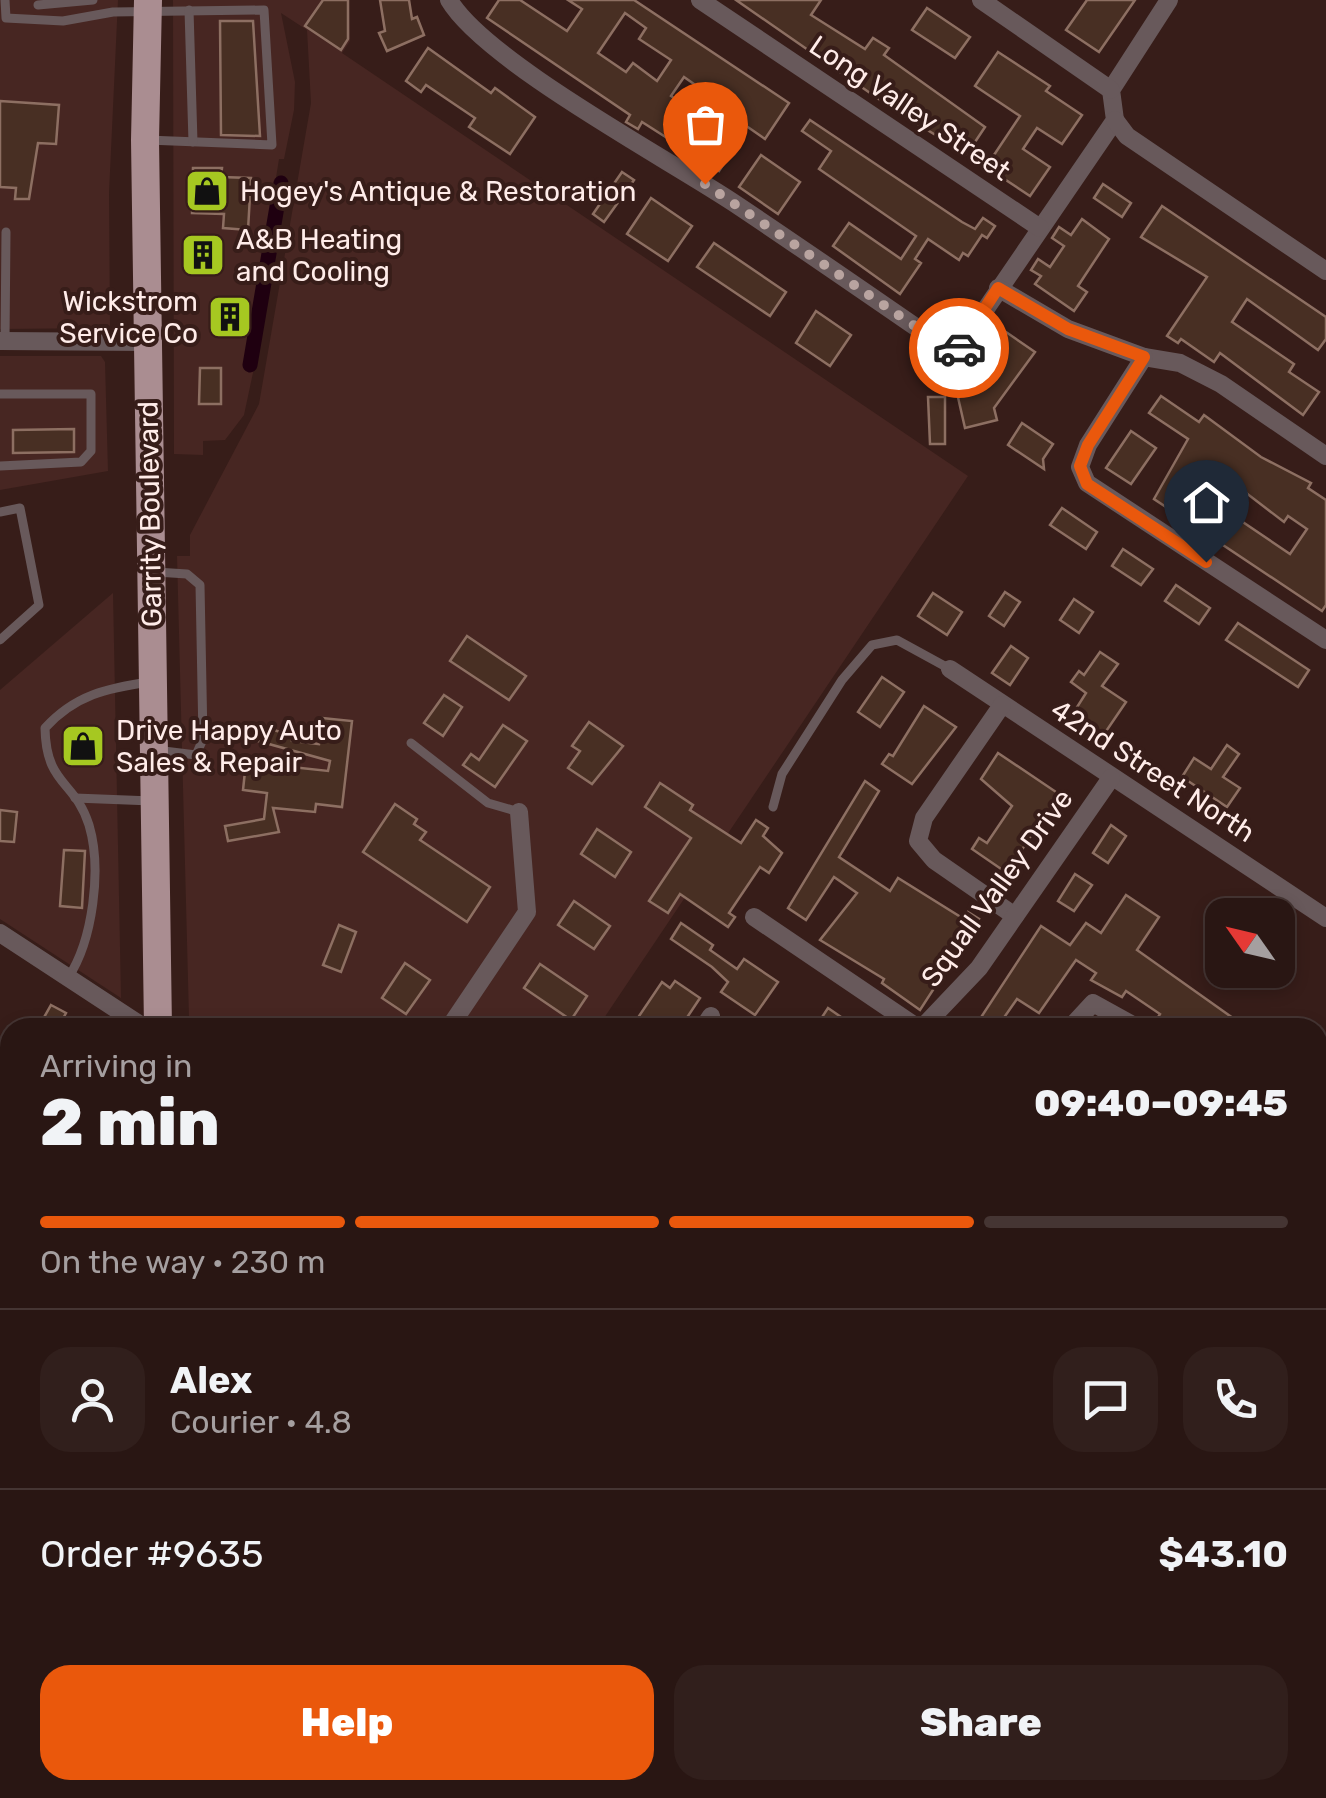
<!DOCTYPE html>
<meta charset="utf-8">
<style>
:root{--surface:#291613;--page:#311f1c;--text:#f1f3f6;--muted:#a59fa0;--line:#453533;--accent:#ea580c}
body{margin:0;font-family:Rubik,sans-serif;background:var(--page);color:var(--text);height:100vh;display:flex;flex-direction:column;font-size:38px;white-space:nowrap}
*{box-sizing:border-box;margin:0}
p{font-size:32px;color:var(--muted)}
.icon{flex:none;width:55px;height:55px;fill:none;stroke:currentColor;stroke-width:2;stroke-linecap:round;stroke-linejoin:round}
.map{position:relative;flex:1;overflow:hidden}
.details{position:absolute;left:0px;top:1018px;width:1328px;height:782px;display:flex;flex-direction:column;background:var(--surface);border-radius:30px 30px 0 0;box-shadow:0 5px 15px #0003,0 0 0 2px var(--line)}
.details>*{flex:none}
.needle{width:65px;rotate:304deg}
.tools{position:absolute;left:1205px;top:898px;display:grid;gap:20px}
.tools a{display:grid;place-items:center;width:90px;height:90px;border-radius:20px;background:var(--surface);box-shadow:0 5px 15px #0003,0 0 0 2px var(--line);font-size:50px}
.pin{position:absolute;display:grid;place-items:center;width:85px;height:85px;color:#fff;margin:-102px -42px;border-radius:50% 50% 50% 0;rotate:-45deg;box-shadow:0 0 10px #0007}
.pin .icon{rotate:45deg}
.courier{position:absolute;display:grid;place-items:center;width:100px;height:100px;margin:-50px;border:8px solid #ea580c;border-radius:50%;background:#fff;color:#222;box-shadow:0 2px 12px #0007}
.summary em{font-style:normal;font-weight:800}
.summary div{display:flex;flex-direction:column-reverse}
.summary{display:flex;align-items:center;justify-content:space-between;height:170px;padding:0 40px}
h1{font-size:65px;font-weight:800;line-height:75px}
.bar{display:grid;grid-template-columns:repeat(4,1fr);gap:15px 10px;align-content:center;height:120px;padding:0 40px}
.bar i{height:12px;border-radius:8px;background:var(--line)}
.bar .selected{background:var(--accent)}
.bar p{grid-column:span 4}
.line{display:flex;align-items:center;gap:25px;padding:0 40px;border-top:2px solid var(--line)}
.line div{flex:1}
.round{display:grid;place-items:center;flex:none;width:105px;height:105px;border-radius:30px;background:var(--page)}
.cta{display:flex;gap:20px;margin-top:auto;padding:20px 40px}
.cta a{flex:1;height:115px;border-radius:30px;background:var(--accent);color:#fff;font-size:40px;font-weight:800;line-height:115px;text-align:center}
.cta a+a{background:var(--page);color:var(--text)}
.map>svg:first-child{display:block}
.built{fill:#472622}
.lines{fill:none;stroke-linecap:round;stroke-linejoin:round}
.canal{stroke:#1f0010;stroke-width:15}
.building{fill:#482f23;stroke:#8d6f62;stroke-width:2.5;fill-rule:evenodd}
.lane{stroke:#68595b;stroke-width:9}
.street{stroke:#68595b;stroke-width:18}
.secondary{stroke:#8d767a;stroke-width:25}
.primary{stroke:#aa8d91;stroke-width:28}
.done{stroke:#b9a4a0;stroke-width:10;stroke-dasharray:0 18}
.route{stroke:#ea580c;stroke-width:12}
.labels{text-anchor:middle;dominant-baseline:central;stroke-width:8;stroke-linejoin:round;paint-order:stroke}
.street-label{font-size:28px;fill:#ffece9;stroke:#371d19}
.poi-label{font-size:28px;fill:#ffece9;stroke:#371d19;text-anchor:start}
</style>
<div class="map">
<svg width="1326" height="1798" viewBox="0 0 1326 1798">
<rect width="100%" height="100%" fill="#371d19"/>
<!-- built -->
<g class="built">
<polygon points="0,0 118,0 109,193 110,328 0,329"/>
<polygon points="173,0 349,0 350,41 342,53 968,476 598,1027 202,1028 189,1018 177,556 190,556 190,535 259,404 311,103 307,30 281,13 295,82 294,110 284,159 279,159 257,296 246,366 254,368 244,415 225,440 203,441 203,455 174,454"/>
<polygon points="0,356 101,356 105,362 108,471 0,490"/>
<polygon points="113,593 121,998 0,919 0,690"/>
<polygon points="0,1482 10,1483 10,1559 0,1552"/>
<polygon points="1326,1660 1326,1798 1234,1798 1239,1790 1318,1790 1318,1672"/>
<polygon points="0,1681 10,1687 10,1790 134,1790 134,1798 0,1798"/>
<polygon points="190,1790 1031,1790 1043,1798 190,1798"/>
</g>
<g class="lines">
<!-- canal -->
<polyline class="canal" points="250,365 281,183"/>
</g>
<!-- building -->
<g class="building">
<polygon points="323,0 348,0 348,39 341,50 305,26"/>
<polygon points="380,0 409,0 412,19 417,17 424,35 387,51 379,33 385,31"/>
<path d="M499 0H520L567 31 582 9 568 0H634L789 103 765 139 742 123 729 142 735 147 719 171 642 122 638 129 626 122 630 115 487 18ZM625 13 646 28 639 39 671 60 657 81 633 63 626 72 598 53ZM684 77 704 91 691 110 671 96Z"/>
<polygon points="736,0 821,0 811,15 865,49 873,38 889,48 884,55 985,127 967,154 896,111"/>
<polygon points="1087,0 1135,0 1099,52 1066,30"/>
<polygon points="927,8 970,37 955,58 912,30"/>
<polygon points="220,21 253,21 260,136 221,135"/>
<polygon points="428,48 491,93 495,88 535,117 510,154 469,127 475,118 426,85 421,92 406,81"/>
<polygon points="998,52 1050,86 1046,91 1082,115 1062,144 1037,128 1023,149 1050,167 1030,196 986,167 1020,116 975,86"/>
<polygon points="0,101 59,105 56,144 38,143 29,199 15,199 16,188 0,187"/>
<polygon points="810,120 962,222 975,229 983,218 995,226 987,238 982,235 968,256 963,253 959,260 928,239 915,259 921,263 900,294 833,246 849,223 901,259 916,236 819,169 831,151 802,131"/>
<polygon points="761,155 800,182 778,214 739,187"/>
<polygon points="193,168 222,168 221,177 251,178 248,230 223,228 224,214 192,213"/>
<polygon points="622,172 634,180 604,222 593,214"/>
<polygon points="1103,184 1131,203 1122,217 1094,198"/>
<polygon points="651,198 692,226 668,261 627,234"/>
<polygon points="1162,206 1326,317 1326,339 1318,350 1247,299 1232,322 1294,364 1289,372 1319,392 1303,415 1220,353 1214,362 1181,339 1178,343 1167,336 1207,277 1141,237"/>
<polygon points="1082,219 1109,239 1078,286 1087,292 1074,311 1035,284 1041,276 1031,270 1038,259 1050,267 1064,246 1052,238 1059,227 1071,235"/>
<rect x="190" y="240" width="26" height="29"/>
<polygon points="714,243 786,292 770,316 697,267"/>
<polygon points="219,305 241,305 241,328 218,328"/>
<polygon points="816,311 851,335 830,366 796,343"/>
<polygon points="1003,330 1035,352 994,408 997,420 965,428 957,393 981,387 1003,354 992,346"/>
<polygon points="200,368 221,368 221,404 199,404"/>
<path d="M1161 396 1199 422 1204 415 1261 457 1311 483 1308 488 1326 500V605L1322 611 1154 499 1188 439 1149 413ZM1207 463 1284 522 1288 516 1307 529 1290 554 1191 487Z"/>
<polygon points="928,397 945,397 945,444 930,444"/>
<polygon points="1022,423 1053,444 1043,459 1044,469 1008,445"/>
<polygon points="74,429 74,452 13,453 13,430"/>
<polygon points="1131,431 1156,448 1131,484 1106,468"/>
<polygon points="1062,508 1097,532 1086,549 1050,525"/>
<polygon points="1123,549 1153,569 1141,585 1112,566"/>
<polygon points="1176,585 1210,608 1199,624 1165,601"/>
<polygon points="1005,592 1020,602 1004,626 989,616"/>
<polygon points="933,593 962,612 947,635 918,616"/>
<polygon points="1074,599 1093,612 1079,633 1060,620"/>
<polygon points="1238,623 1309,670 1298,687 1226,640"/>
<polygon points="467,636 526,676 509,700 450,661"/>
<polygon points="1011,646 1028,658 1010,685 992,673"/>
<polygon points="1100,652 1118,664 1102,686 1126,702 1096,746 1077,732 1084,722 1072,715 1086,693 1071,682 1079,671 1084,675"/>
<polygon points="882,677 904,692 880,727 858,712"/>
<polygon points="444,695 462,707 443,736 424,723"/>
<polygon points="924,706 956,727 912,784 882,764 889,754 893,756"/>
<polygon points="322,718 352,721 342,807 316,804 315,812 273,808 279,832 228,841 225,826 264,819 267,793 243,790 246,762 328,771 330,761 251,739 255,725 292,735 292,741 319,744"/>
<polygon points="589,722 623,746 592,784 568,768 580,751 572,746"/>
<polygon points="503,725 527,741 495,787 463,765 471,754 479,760"/>
<polygon points="69,729 97,729 97,762 69,763"/>
<polygon points="1227,745 1239,754 1223,777 1240,788 1227,807 1182,777 1194,758 1211,769"/>
<polygon points="998,753 1059,794 1055,800 1061,803 1054,815 1047,811 1007,873 972,849 979,838 987,843 1012,806 981,779"/>
<polygon points="865,781 879,791 839,857 890,891 898,878 964,919 968,912 979,919 920,1010 882,983 884,979 820,940 857,893 834,877 806,920 788,908"/>
<polygon points="660,783 693,805 690,810 741,843 756,820 768,828 763,836 782,853 769,873 760,867 729,913 735,917 728,927 680,894 668,913 649,901 691,838 645,807"/>
<polygon points="395,804 417,819 414,824 426,832 420,840 490,887 467,922 363,852"/>
<polygon points="0,810 17,812 14,842 0,841"/>
<polygon points="1111,825 1126,836 1108,863 1093,853"/>
<polygon points="597,829 631,852 615,877 581,854"/>
<polygon points="64,850 85,851 82,908 60,906"/>
<polygon points="1075,874 1092,885 1074,911 1058,901"/>
<polygon points="1126,895 1159,917 1137,950 1247,1028 1169,1028 1157,1019 1160,1014 1126,991 1122,997 1091,980 1096,973 1076,960 1039,1013 1017,999 1003,1019 1016,1028 974,1028 1041,926 1070,945 1086,923 1101,933"/>
<polygon points="574,901 610,926 594,949 558,925"/>
<polygon points="681,923 713,945 710,950 737,969 744,959 778,982 755,1015 721,992 728,982 712,967 671,939"/>
<polygon points="339,925 356,932 341,972 323,965"/>
<polygon points="405,963 430,980 406,1014 382,998"/>
<polygon points="540,964 587,996 571,1020 524,988"/>
<polygon points="675,981 700,998 680,1028 631,1028 662,982 670,988"/>
<polygon points="51,1005 66,1013 58,1028 38,1028"/>
<polygon points="828,1008 857,1028 815,1028"/>
</g>
<g class="lines">
<!-- lane -->
<g class="lane">
<polyline points="5,0 6,18 63,21 113,12 264,10 272,145 147,140"/>
<polyline points="38,5 93,0"/>
<polyline points="189,10 193,142"/>
<polyline points="5,341 6,232"/>
<polyline points="0,394 91,394 91,451 81,462 0,466"/>
<polyline points="0,512 20,508 39,605 0,640"/>
<polyline points="156,572 187,574 200,585 203,739 196,755 156,750"/>
<polyline points="411,743 488,803 519,812"/>
<polyline points="75,798 152,801"/>
<polyline points="773,807 782,774 842,680 872,645 897,640 950,669"/>
<path d="M68 978C93 940 102 869 89 825 75 780 46 786 45 728 75 695 107 688 150 682"/>
<polyline points="222,1790 222,1798"/>
<polyline points="240,1790 240,1798"/>
<polyline points="274,1790 274,1798"/>
<polyline points="856,1790 868,1798"/>
<polyline points="980,1790 993,1798"/>
<polyline points="955,1798 961,1790"/>
</g>
<!-- street -->
<g class="street">
<path d="M449 0C485 61 668 159 734 203 809 253 882 304 955 354L1115 120 1111 90 1169 0"/>
<polyline points="700,0 1040,228"/>
<polyline points="981,0 1111,90"/>
<polyline points="1115,120 1127,136 1326,271"/>
<polyline points="998,288 1068,329 1144,357 1180,363 1221,384 1326,456"/>
<polyline points="0,341 148,342"/>
<polyline points="1144,357 1088,445 1080,467 1087,483 1326,640"/>
<polyline points="950,669 1326,918"/>
<polyline points="1002,705 924,818 918,841 934,860 1015,916"/>
<polyline points="754,917 918,1028"/>
<polyline points="0,933 145,1028"/>
<polyline points="449,1028 527,912 519,812"/>
<polyline points="703,1028 711,1016"/>
<polyline points="922,1028 979,968 1111,778"/>
<polyline points="1070,1028 1093,1003 1138,1028"/>
<polyline points="1318,1096 1326,1092"/>
<polyline points="1318,1270 1326,1275"/>
<polyline points="1318,1447 1326,1451"/>
<polyline points="0,1563 10,1569"/>
<polyline points="480,1790 486,1798"/>
<polyline points="1262,1790 1274,1798"/>
</g>
<!-- secondary -->
<g class="secondary">
<polyline points="1318,1617 1326,1603"/>
<polyline points="1207,1798 1212,1790"/>
</g>
<!-- primary -->
<g class="primary">
<polyline points="148,0 145,140 158,1028"/>
<polyline points="161,1790 162,1798"/>
</g>
</g>
<g class="lines">
<!-- done -->
<polyline class="done" points="705,184 956,354 959,348"/>
<!-- route -->
<polyline class="route" points="959,348 998,288 1068,329 1144,357 1088,445 1080,466 1087,484 1206,562"/>
</g>
<!-- icons -->
<defs>
<symbol id="shop-square" viewBox="-11 -11 22 22"><rect x="-9" y="-9" width="18" height="18" rx="4" fill="#a6c821" stroke="#371d19"/><path d="M-5-2.5h2.3a2.7 3.5 0 0 1 5.4 0H5L5.5 6h-11ZM-1.5-2.5h3a1.5 2.3 0 0 0-3 0Z" fill="#111"/></symbol>
<symbol id="building-square" viewBox="-11 -11 22 22"><rect x="-9" y="-9" width="18" height="18" rx="4" fill="#a6c821" stroke="#371d19"/><path d="M-4-6H4V6H1V3H-1V6H-4ZM-2.5-4.3h1.7v1.8h-1.7ZM.8-4.3h1.7v1.8H.8ZM-2.5-1h1.7V.8h-1.7ZM.8-1h1.7V.8H.8Z" fill="#111"/></symbol>
</defs>
<g fill-rule="evenodd">
<use href="#shop-square" x="182" y="166" width="50" height="50"/>
<use href="#building-square" x="178" y="230" width="50" height="50"/>
<use href="#building-square" x="205" y="292" width="50" height="50"/>
<use href="#shop-square" x="58" y="721" width="50" height="50"/>
</g>
<g class="labels">
<!-- street labels -->
<g class="street-label">
<text transform="translate(910 108) rotate(34)">Long Valley Street</text>
<text transform="translate(150 514) rotate(-91)">Garrity Boulevard</text>
<text transform="translate(1153 771) rotate(33)">42nd Street North</text>
<text transform="translate(997 888) rotate(-54)">Squall Valley Drive</text>
</g>
<!-- poi labels -->
<g class="poi-label">
<text x="240" y="191">Hogey's Antique &amp; Restoration</text>
<text x="236" y="239">A&amp;B Heating<tspan x="236" dy="32">and Cooling</tspan></text>
<text x="198" y="301" text-anchor="end">Wickstrom<tspan x="198" dy="32">Service Co</tspan></text>
<text x="116" y="730">Drive Happy Auto<tspan x="116" dy="32">Sales &amp; Repair</tspan></text>
</g>
</g>
</svg>
<div class="tools">
<a><svg class="needle" viewBox="-14 -14 28 28"><path d="M0-13l5 13h-10z" fill="#e53935"/><path d="M0 13l5-13h-10z" fill="#a59fa0"/></svg></a>
</div>
<div class="pin" style="left:705px;top:184px;background:#ea580c"><svg class="icon" aria-label="bag" viewBox="0 0 24 24"><path d="M5 8h14l-1 12H6zM9 8a3 3 0 0 1 6 0"/></svg></div>
<div class="pin" style="left:1206px;top:562px;background:#1f2937"><svg class="icon" aria-label="home" viewBox="0 0 24 24"><path d="M3 11l9-7 9 7M6 9v11h12V9"/></svg></div>
<div class="courier" style="left:959px;top:348px"><svg class="icon" aria-label="car" viewBox="0 0 24 24"><path d="M5 17H2v-5l4-1 3-4h7l3 4 3 1v5h-3M9 17h6M6 11h13"/><circle cx="7" cy="17" r="2"/><circle cx="17" cy="17" r="2"/></svg></div>
<section class="details">
<div class="summary"><div><h1>2 min</h1><p>Arriving in</p></div><em>09:40–09:45</em></div>
<div class="bar"><i class="selected"></i><i class="selected"></i><i class="selected"></i><i></i><p>On the way · 230 m</p></div>
<div class="line" style="height:180px"><a class="round"><svg class="icon" aria-label="person" viewBox="0 0 24 24"><circle cx="12" cy="8" r="4"/><path d="M4 21q1-7 8-7t8 7"/></svg></a><div><b>Alex</b><p>Courier · 4.8</p></div><a class="round"><svg class="icon" aria-label="chat" viewBox="0 0 24 24"><path d="M4 5h16v11H9l-5 4z"/></svg></a><a class="round"><svg class="icon" aria-label="phone" viewBox="0 0 24 24"><path d="M5 4h4l2 5-3 2q2 4 5 5l2-3 5 2v4C11 20 4 13 5 4z"/></svg></a></div>
<div class="line" style="height:130px"><div>Order #9635</div><b>$43.10</b></div>
<div class="cta"><a>Help</a><a>Share</a></div>
</section>
</div>
